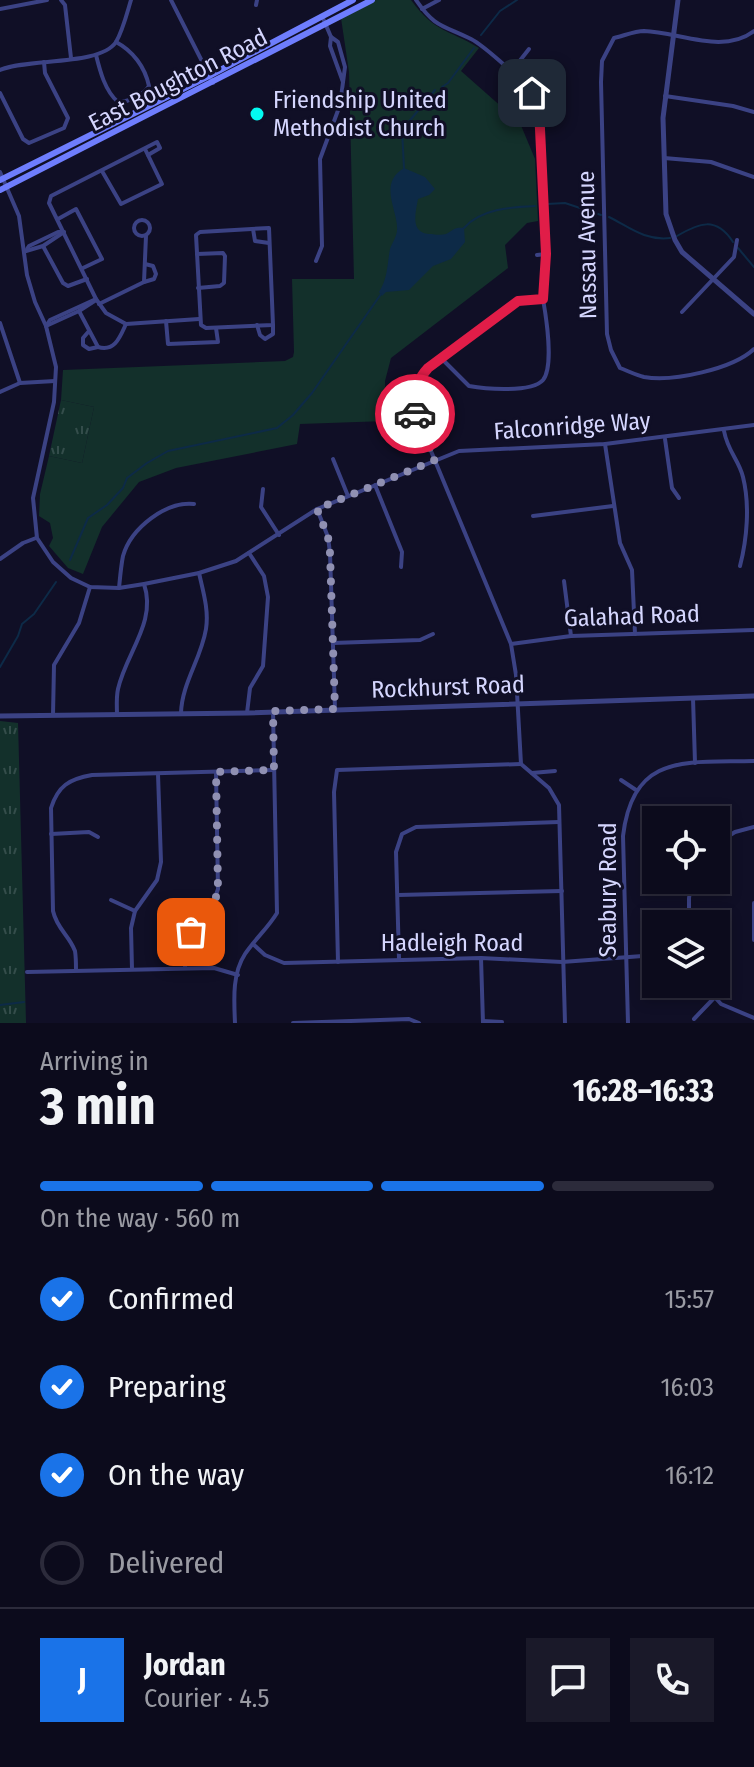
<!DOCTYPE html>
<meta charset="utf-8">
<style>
:root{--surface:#0c0b1c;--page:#1a1929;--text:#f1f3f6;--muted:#9a9ba3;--line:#2c2b3b;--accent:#1a73e8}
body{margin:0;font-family:"Fira Sans Condensed",sans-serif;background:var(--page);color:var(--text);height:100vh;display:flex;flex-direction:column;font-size:30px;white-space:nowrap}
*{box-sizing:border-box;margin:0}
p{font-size:26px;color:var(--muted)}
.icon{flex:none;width:44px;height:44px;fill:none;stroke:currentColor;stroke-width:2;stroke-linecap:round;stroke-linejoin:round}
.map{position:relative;height:1023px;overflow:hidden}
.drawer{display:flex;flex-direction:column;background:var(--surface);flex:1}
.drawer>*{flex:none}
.controls{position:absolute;left:642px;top:806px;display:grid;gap:16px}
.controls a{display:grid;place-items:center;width:88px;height:88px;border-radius:0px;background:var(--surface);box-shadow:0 4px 12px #0003,0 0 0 2px var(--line);font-size:40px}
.pin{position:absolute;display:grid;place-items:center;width:68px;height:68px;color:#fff;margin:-34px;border-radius:16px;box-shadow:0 4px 12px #0006}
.courier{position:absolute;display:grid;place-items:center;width:80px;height:80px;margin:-40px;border:6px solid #e11d48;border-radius:50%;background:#fff;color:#222;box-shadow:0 2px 10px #0007}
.headline em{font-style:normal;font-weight:700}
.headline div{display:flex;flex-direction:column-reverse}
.headline{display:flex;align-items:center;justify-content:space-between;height:136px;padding:0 40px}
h1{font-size:52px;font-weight:700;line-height:60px}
.bar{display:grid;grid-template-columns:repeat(4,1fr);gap:12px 8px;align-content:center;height:96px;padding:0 40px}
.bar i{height:10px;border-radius:6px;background:var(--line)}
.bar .current{background:var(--accent)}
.bar p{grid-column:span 4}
.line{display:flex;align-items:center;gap:20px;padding:0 40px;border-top:2px solid var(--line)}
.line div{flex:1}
.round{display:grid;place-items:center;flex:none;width:84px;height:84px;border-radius:0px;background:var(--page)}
ol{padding:0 40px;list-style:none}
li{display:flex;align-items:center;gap:24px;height:88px}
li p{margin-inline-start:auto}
li .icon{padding:8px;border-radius:50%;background:var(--accent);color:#fff;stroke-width:4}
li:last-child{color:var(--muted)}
li i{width:44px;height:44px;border:4px solid var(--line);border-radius:50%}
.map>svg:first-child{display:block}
.green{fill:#13302b}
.park{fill:url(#park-tufts)}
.water{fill:#0d2a47}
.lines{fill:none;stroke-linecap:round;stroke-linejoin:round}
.stream{stroke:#0d2a47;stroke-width:2}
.minor{stroke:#3b4284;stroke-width:4}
.tertiary{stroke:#3b4284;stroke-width:5}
.secondary{stroke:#6e7dfd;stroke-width:6}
.done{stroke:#9090b2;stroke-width:8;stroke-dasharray:0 14.4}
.route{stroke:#e11d48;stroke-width:10}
.poi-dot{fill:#04fbf2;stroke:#100f26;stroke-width:3}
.labels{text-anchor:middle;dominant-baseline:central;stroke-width:6;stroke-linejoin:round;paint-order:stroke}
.street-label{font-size:24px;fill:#d5d6fe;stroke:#100f26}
.poi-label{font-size:24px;fill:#d5d6fe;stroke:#100f26;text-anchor:start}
</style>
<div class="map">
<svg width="754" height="1023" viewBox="0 0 754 1023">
<defs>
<pattern id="park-tufts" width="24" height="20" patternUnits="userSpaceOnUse" patternTransform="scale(2)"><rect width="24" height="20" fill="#13302b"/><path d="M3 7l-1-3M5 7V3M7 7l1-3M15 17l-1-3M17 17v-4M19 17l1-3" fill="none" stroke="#344d4b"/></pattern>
</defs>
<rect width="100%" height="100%" fill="#100f26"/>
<!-- green -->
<path class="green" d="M376 0H411C435 33 448 29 479 48L461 71 520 123 535 159 538 221 527 223 505 245 508 268 391 358 385 381 386 421 300 424 297 444 176 468 139 482 102 527 83 574 68 568 49 546 53 538 50 523 39 516 40 494 49 456 82 463 94 407 61 400 63 370 285 361 293 357 294 352 292 279H354L349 72 341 18Z"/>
<!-- park -->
<g class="park">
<polygon points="61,400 94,407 82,463 49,456"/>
<polygon points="0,721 18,723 26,1023 0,1023"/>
</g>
<!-- water -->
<path class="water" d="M404 168 425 177 435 189 429 195 418 199C415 215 410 234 432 234 434 235 443 235 446 234 454 230 454 227 464 228L465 242 451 259 433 266 409 290 386 292 382 296 379 292C388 278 387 265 390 249 392 243 396 238 397 231 399 211 377 184 404 168Z"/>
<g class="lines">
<!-- stream -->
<g class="stream">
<polyline points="481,35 500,11 517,0"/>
<polyline points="442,87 448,83 474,48"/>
<polyline points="404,168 402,130 435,90"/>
<polyline points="547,204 565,203 601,215"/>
<path d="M609 217C629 227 645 241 670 238"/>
<path d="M464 228C480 209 511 207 535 206"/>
<path d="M677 236C699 223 716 216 733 242"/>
<polyline points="738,248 754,267"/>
<polyline points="70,560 88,518 107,505 123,488 127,478 147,463 168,451 277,428 293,415 312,393 381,294"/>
<polyline points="0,667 18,636 22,624 34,614 56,582"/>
<polyline points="0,1005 24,1002"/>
</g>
<!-- minor -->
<g class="minor">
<polyline points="61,0 65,5 71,58"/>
<polyline points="171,0 213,83"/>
<path d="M416 0C435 28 443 25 471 39 483 45 525 82 533 94 536 98 537 106 539 112L546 254 543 299 518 301 428 368 417 386 414 410 511 644 516 675 521 764 549 788 559 805 565 1023"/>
<polyline points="256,5 257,0"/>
<polyline points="0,9 47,0"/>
<polyline points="422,9 439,0"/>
<polyline points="322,16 331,37"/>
<path d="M754 31C723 55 679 32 644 31 635 31 623 36 614 38L602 61 601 82 607 334 611 350 620 368C628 371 636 375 644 377 673 382 733 369 754 349"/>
<path d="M96 55C100 71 105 91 118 102 129 102 143 95 149 86 145 67 133 51 116 42"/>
<path d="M0 70C28 58 100 66 116 42 123 30 127 13 131 0"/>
<polyline points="511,72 529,49"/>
<polyline points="0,93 23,139 29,143 64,128 68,118 45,73 44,62"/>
<polyline points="665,96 733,106 754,112"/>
<polyline points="148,155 160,148 157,142 51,196 49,203 96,299 106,313 126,324 199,319"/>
<polyline points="664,158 711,162 754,177"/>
<polyline points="102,171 121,204 162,184 145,149"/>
<polyline points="0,172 19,216 27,275 35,302 46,326 56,367 54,402 33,498 37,538 53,562 71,578 90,587 119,588 144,584 199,573 236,561 317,509 459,451 605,444 754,425"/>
<polyline points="58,219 76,209 102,259 83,268"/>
<circle cx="142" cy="228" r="8"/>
<polygon points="269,228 273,325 206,328 201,325 196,235 200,232"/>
<polyline points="253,229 255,241 269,243"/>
<polyline points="43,246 63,283 68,286 87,279"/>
<polyline points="27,249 29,246 58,232 64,232"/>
<polyline points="26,251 43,246 64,232"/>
<polyline points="197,254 223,253 225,256 224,283 220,286 198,288"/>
<polyline points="537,255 546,254"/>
<polyline points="316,261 322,246 320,159 340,105 345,67 338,42 331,37 330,46 343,82"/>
<polyline points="144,282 154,279 156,274 153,266 145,264"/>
<polyline points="99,304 144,282 146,236"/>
<path d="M79 311 98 347C115 352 120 337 126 324"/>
<polyline points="682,312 734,257 737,240"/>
<polyline points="166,321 168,344 218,342 216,328"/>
<polyline points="0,323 20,383"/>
<polyline points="257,325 260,335 265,339 273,334 273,325"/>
<polyline points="46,326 50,320 96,299"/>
<polyline points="46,326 79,311 96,300"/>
<polyline points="89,331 83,338 83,345 89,349 98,347"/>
<path d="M441 358 469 386C485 389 532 393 543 380 554 366 546 316 543 299"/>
<polyline points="0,392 20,383 55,381"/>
<path d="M724 431C728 452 739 460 743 477 750 505 747 539 740 566"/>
<polyline points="665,439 672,488 679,498"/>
<polyline points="605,444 620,543 632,570 635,634"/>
<polyline points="333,459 348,496"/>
<polyline points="375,485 402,552 401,567"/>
<polyline points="263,489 261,507 279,535"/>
<polyline points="317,509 328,537 330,553 335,709"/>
<polyline points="533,516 613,506"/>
<polyline points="0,559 23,543 36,538"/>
<polyline points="564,581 571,636"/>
<path d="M119 588C120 578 121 566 123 556 131 528 166 501 194 504"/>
<polyline points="333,643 420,640 433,634"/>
<polyline points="511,644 571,636 754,630"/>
<polyline points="693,698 695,763"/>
<path d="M181 713C182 683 201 659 206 629 209 610 203 591 199 573"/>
<polyline points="247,713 250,688 263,666 268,597 264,576 249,553"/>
<polyline points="53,715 54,665 79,623 90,587"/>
<path d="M117 715C117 707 116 698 118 689 126 653 157 622 144 584"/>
<polyline points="532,773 555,771"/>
<polyline points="621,780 636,790"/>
<polyline points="51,834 89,832 98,837"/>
<polyline points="716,844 735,832 754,827"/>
<polyline points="398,895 562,891"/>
<polyline points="111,900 135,911"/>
<polyline points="754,903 754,940"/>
<polyline points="689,924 689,898 692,880"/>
<polyline points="253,944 265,955 284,963 481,958 562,962 656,955"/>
<polyline points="481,958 483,1023"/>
<polyline points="399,959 396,852 402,834 416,827 559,822"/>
<polyline points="338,962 334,792 337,770 521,764"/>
<path d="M185 968C186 956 185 945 190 935 199 918 213 908 218 889L216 772"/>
<polyline points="132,969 131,928 135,911 157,880 161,862 158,774"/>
<path d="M76 970C76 964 76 957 75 951 69 935 57 929 53 911L51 808C58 786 69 779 92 775L274 770"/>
<polyline points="27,972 214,968 238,975"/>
<polyline points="703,984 721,1004 754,1018"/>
<polyline points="694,1019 714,998"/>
<polyline points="483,1021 502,1022"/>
<path d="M235 1023C234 1000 232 974 245 954 255 939 268 928 277 913L273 711"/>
<polyline points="293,1023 409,1019 419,1023"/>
<path d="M628 1023 623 836C633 752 687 763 754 761"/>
</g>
<!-- tertiary -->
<g class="tertiary">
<polyline points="678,0 663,118 666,214 675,240 682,252 754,314"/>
<polyline points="0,716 247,713 754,696"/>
</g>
<!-- secondary -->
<g class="secondary">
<polyline points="0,180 209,76 353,0"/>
<polyline points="0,190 372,0"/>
</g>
</g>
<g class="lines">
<!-- done -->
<polyline class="done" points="191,932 215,901 218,889 216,772 274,770 273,711 335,709 330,553 328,537 317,509 435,460 415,414"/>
<!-- route -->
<path class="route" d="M415 414C412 397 416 381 428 368L518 301 543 299 546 254 540 129 539 112 532 93"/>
</g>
<!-- markers -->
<circle class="poi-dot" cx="257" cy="114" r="8"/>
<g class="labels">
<!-- street labels -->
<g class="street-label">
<text transform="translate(178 80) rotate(-27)">East Boughton Road</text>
<text transform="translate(587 245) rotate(-91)">Nassau Avenue</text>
<text transform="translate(572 426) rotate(-4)">Falconridge Way</text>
<text transform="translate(632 616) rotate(-2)">Galahad Road</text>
<text transform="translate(448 687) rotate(-2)">Rockhurst Road</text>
<text transform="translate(608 890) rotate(-90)">Seabury Road</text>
<text x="452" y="943">Hadleigh Road</text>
</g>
<!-- poi labels -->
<g class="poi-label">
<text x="273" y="100">Friendship United<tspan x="273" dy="28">Methodist Church</tspan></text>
</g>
</g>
</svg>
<div class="controls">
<a><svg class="icon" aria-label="locate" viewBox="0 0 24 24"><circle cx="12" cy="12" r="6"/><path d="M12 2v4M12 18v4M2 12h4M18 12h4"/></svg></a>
<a><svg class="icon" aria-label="layers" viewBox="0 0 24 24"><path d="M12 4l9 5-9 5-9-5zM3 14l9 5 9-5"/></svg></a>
</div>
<div class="pin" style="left:191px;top:932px;background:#ea580c"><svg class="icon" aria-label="bag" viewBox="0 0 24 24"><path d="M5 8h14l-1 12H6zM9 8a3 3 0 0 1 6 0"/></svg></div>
<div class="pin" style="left:532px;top:93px;background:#1f2937"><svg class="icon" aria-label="home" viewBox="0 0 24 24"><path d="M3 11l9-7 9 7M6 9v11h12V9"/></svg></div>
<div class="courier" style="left:415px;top:414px"><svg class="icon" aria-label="car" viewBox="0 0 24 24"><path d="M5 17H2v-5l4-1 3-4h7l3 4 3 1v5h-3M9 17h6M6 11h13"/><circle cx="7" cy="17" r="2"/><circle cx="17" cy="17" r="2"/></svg></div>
</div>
<section class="drawer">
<div class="headline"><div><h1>3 min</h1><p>Arriving in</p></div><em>16:28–16:33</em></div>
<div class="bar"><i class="current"></i><i class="current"></i><i class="current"></i><i></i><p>On the way · 560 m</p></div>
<ol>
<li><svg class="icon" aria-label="check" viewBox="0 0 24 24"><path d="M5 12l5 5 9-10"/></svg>Confirmed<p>15:57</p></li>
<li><svg class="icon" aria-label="check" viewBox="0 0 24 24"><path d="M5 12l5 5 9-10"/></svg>Preparing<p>16:03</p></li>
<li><svg class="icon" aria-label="check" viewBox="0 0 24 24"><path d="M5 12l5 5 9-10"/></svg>On the way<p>16:12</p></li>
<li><i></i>Delivered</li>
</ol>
<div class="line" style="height:144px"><b class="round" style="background:var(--accent);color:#fff">J</b><div><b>Jordan</b><p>Courier · 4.5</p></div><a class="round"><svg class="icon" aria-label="chat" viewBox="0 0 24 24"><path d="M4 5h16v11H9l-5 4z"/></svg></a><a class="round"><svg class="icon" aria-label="phone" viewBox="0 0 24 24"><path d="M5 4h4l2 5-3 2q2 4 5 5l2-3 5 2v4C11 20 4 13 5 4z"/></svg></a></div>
</section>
